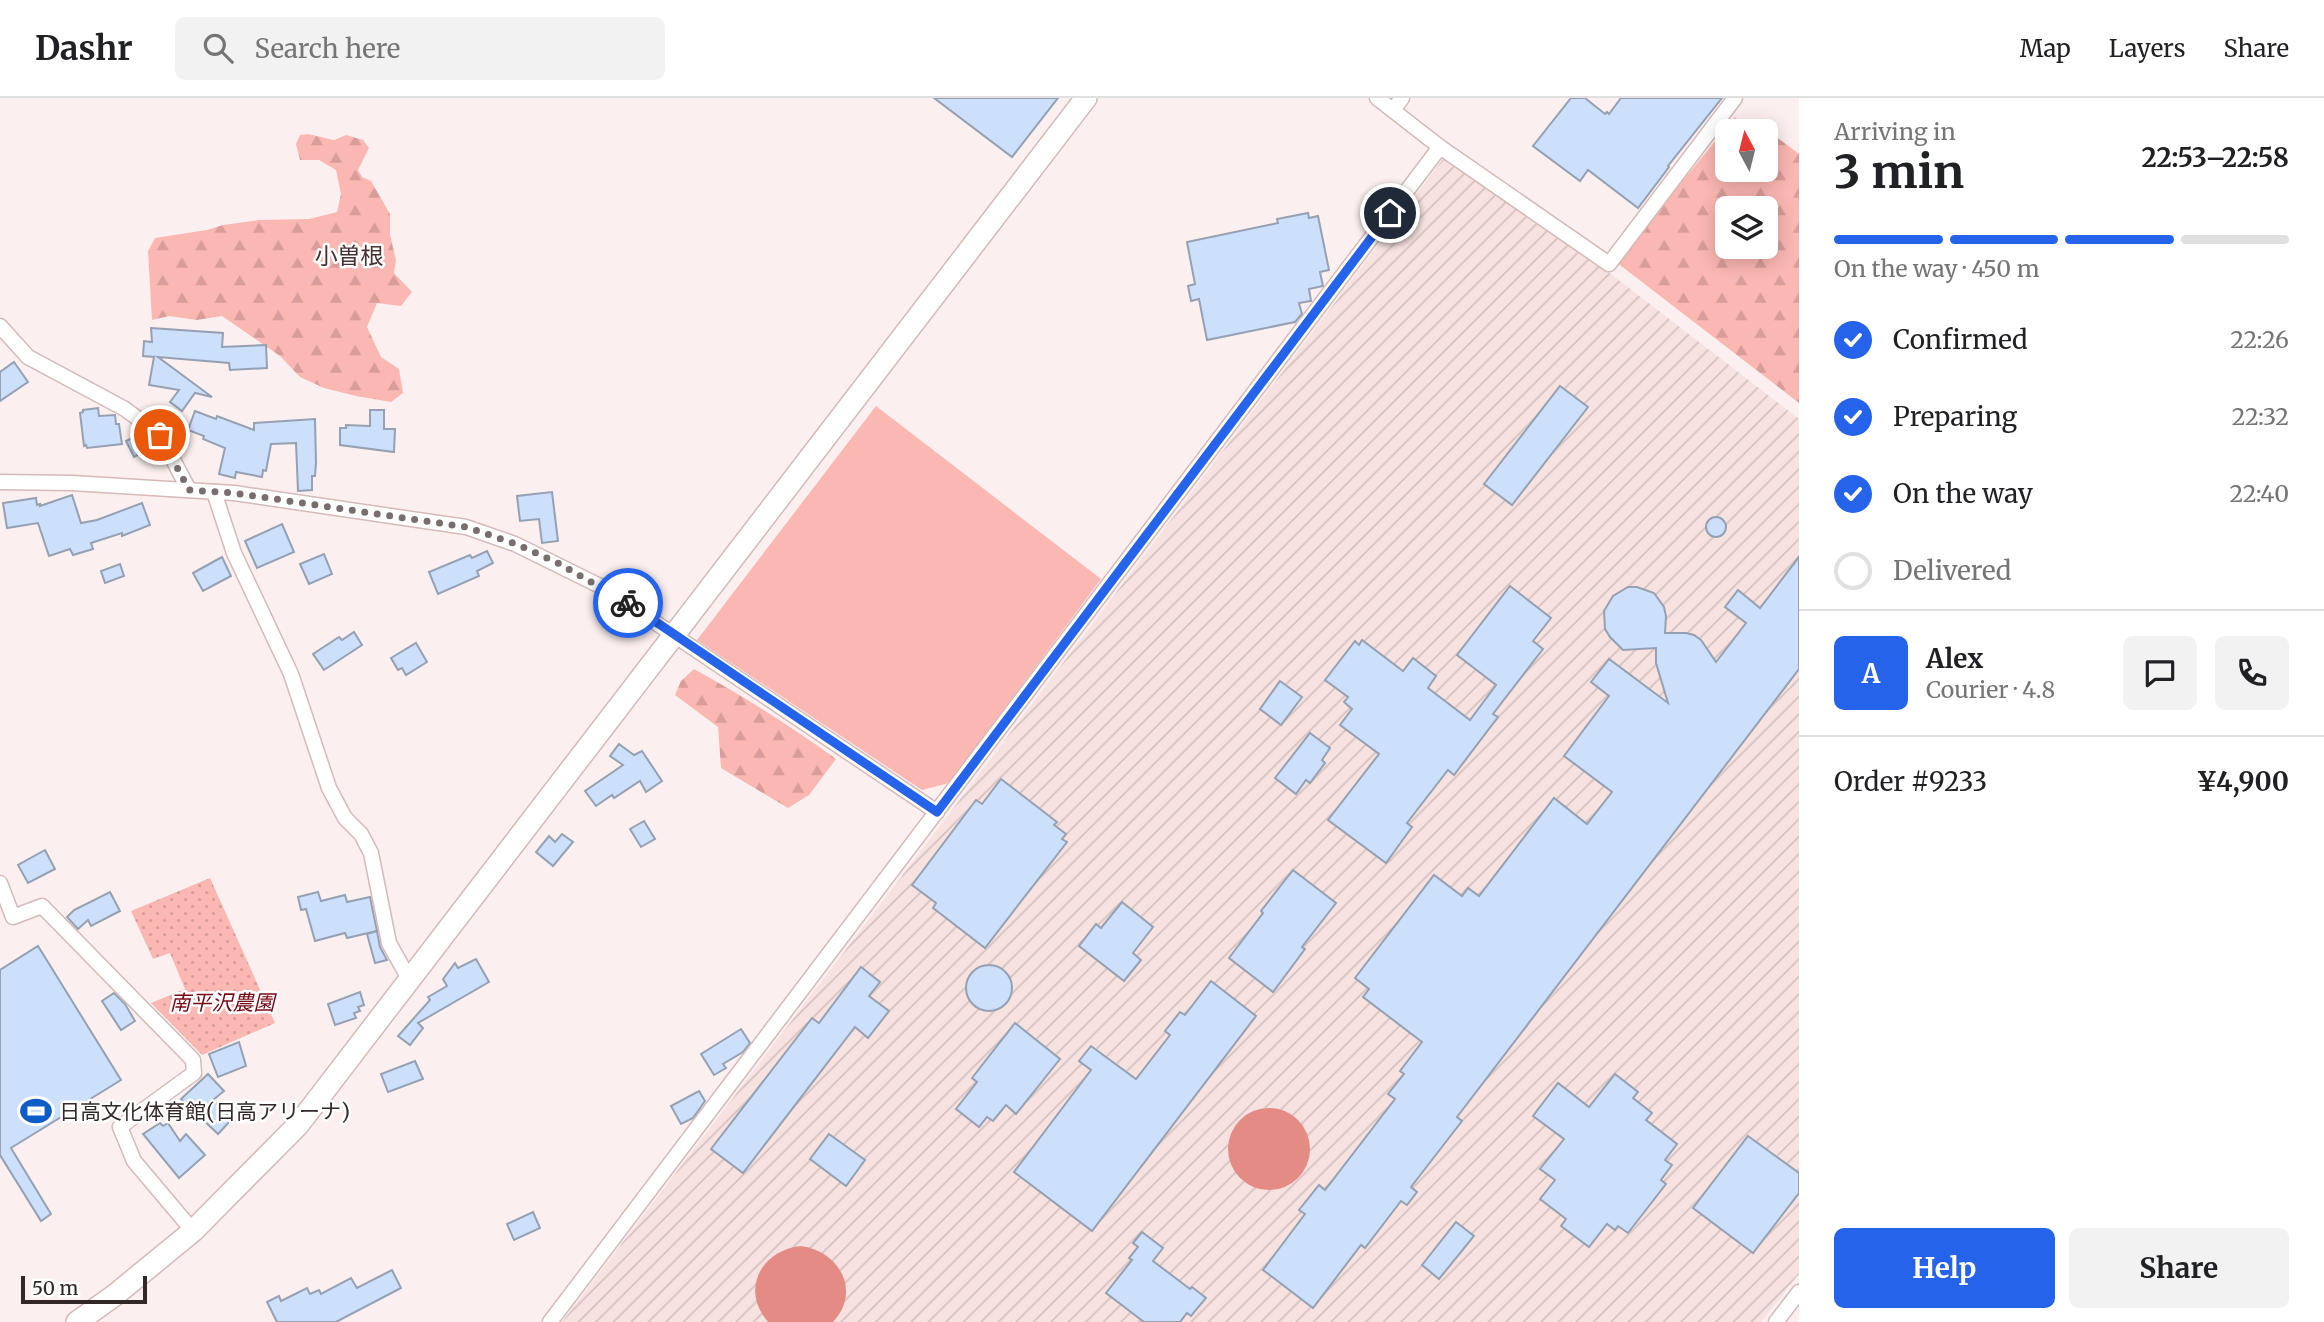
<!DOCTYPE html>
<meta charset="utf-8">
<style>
:root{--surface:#fff;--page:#f2f2f2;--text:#202124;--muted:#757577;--line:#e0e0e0;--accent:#2563eb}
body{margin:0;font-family:Merriweather,"Noto Sans JP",serif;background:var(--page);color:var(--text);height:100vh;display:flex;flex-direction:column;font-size:26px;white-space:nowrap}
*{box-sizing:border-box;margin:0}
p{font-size:23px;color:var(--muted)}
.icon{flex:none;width:38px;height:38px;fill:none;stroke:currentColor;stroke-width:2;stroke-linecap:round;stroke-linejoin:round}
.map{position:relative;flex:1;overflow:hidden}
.panel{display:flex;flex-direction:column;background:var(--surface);width:525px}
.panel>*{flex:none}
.needle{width:46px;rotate:353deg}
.fabs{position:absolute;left:1715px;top:21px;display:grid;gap:14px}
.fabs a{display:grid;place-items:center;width:63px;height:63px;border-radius:10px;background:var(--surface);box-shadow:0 4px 18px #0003;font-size:35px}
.scale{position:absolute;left:21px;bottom:18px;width:126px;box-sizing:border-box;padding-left:7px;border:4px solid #322827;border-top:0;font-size:19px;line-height:24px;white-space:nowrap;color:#322827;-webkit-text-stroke:5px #fff;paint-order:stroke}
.pin{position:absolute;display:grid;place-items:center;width:60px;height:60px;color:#fff;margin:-30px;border:4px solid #fff;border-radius:50%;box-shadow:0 2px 7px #0007}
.courier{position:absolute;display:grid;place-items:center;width:70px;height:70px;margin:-35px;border:5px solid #2563eb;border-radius:50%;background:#fff;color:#222;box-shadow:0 2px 9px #0007}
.overview em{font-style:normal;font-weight:700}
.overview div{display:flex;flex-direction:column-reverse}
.overview{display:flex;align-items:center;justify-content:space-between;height:119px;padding:0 35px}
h1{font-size:46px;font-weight:700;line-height:52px}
.bar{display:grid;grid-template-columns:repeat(4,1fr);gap:10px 7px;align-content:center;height:84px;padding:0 35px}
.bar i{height:9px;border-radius:5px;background:var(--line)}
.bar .active{background:var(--accent)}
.bar p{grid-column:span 4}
.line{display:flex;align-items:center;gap:18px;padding:0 35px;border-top:2px solid var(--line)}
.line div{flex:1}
.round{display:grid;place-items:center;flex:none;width:74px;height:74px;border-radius:10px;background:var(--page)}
ol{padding:0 35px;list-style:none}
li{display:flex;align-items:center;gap:21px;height:77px}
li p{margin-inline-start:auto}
li .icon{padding:7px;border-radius:50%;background:var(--accent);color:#fff;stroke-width:4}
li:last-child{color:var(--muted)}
li i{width:38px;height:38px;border:4px solid var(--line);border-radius:50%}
.action{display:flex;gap:14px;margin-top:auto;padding:14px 35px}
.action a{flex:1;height:80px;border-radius:10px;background:var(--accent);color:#fff;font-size:28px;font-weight:700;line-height:80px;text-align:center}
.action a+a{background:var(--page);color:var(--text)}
header{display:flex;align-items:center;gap:42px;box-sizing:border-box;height:98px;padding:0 35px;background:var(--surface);border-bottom:2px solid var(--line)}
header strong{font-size:33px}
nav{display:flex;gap:38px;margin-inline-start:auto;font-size:24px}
.search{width:490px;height:63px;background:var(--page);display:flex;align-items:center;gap:18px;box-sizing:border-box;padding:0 24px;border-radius:10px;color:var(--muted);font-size:26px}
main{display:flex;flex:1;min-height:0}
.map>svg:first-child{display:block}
.industrial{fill:url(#industrial-furrows)}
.green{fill:url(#green-dots)}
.forest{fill:url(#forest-firs);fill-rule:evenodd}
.pitch{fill:#fbb7b2}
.water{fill:#e48b86}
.building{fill:#ccdffb;stroke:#95a1b3;stroke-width:2}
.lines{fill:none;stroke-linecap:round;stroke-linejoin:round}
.street-casing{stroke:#d4bab8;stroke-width:17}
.secondary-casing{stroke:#d4bab8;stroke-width:24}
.street{stroke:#fff;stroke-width:14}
.secondary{stroke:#fff;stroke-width:21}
.done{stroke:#786e6d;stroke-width:7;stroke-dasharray:0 12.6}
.route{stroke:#2563eb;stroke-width:9}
.labels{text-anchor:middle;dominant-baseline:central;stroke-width:5;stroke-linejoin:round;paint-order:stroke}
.park-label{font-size:21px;font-style:italic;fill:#760815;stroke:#fff}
.poi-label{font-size:21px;fill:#322827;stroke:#fff;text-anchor:start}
.neighbourhood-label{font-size:23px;fill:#463130;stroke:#fff}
</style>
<header>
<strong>Dashr</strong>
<div class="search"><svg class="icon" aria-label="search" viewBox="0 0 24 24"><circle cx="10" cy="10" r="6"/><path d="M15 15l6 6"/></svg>Search here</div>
<nav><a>Map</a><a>Layers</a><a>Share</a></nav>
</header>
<main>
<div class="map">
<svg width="1799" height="1224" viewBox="0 0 1799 1224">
<defs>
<pattern id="industrial-furrows" width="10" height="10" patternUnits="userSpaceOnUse" patternTransform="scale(1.75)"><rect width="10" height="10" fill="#f7e2e0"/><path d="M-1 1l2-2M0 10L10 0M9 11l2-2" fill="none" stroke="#d4c2c0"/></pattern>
<pattern id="green-dots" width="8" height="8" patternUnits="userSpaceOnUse" patternTransform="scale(1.75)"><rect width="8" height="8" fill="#fbb7b2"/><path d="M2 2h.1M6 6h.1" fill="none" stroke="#d89d99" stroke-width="1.8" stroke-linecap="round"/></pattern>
<pattern id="forest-firs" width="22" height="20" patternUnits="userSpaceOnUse" patternTransform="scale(1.75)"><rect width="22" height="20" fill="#fbb7b2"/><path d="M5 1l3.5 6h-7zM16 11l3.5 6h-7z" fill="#d89d99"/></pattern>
</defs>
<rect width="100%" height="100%" fill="#fbf0ef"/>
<!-- industrial -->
<polygon class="industrial" points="1443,61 1603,170 1799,321 1799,1176 1761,1224 562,1224 943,724"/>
<!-- green -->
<polygon class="green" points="210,780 275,925 202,957 151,905 185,891 170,855 153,861 131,813"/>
<!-- forest -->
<g class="forest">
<path d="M1735 19 1745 29 1758 25 1799 56V305L1616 164ZM1727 33H1766V72H1727ZM1727 110H1766V149H1727Z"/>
<polygon points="308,36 334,42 346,37 363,42 369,50 358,72 362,79 371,83 390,116 390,137 396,162 394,175 412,194 401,208 377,205 367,229 381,259 399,271 403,295 391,304 356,298 324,290 300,279 280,258 222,218 197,222 169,218 152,222 148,153 155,140 207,132 223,127 259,122 309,121 337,114 341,96 336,72 319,62 300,62 296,46 300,37"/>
<path d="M694 571C743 598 791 628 836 661L809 697 788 710 721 670 718 629 675 597 681 583Z"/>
</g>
<!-- pitch -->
<polygon class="pitch" points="876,308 1101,481 949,685 922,692 697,542"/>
<!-- water -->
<g class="water">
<circle cx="1269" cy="1051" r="41"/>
<path d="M801 1148C839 1153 862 1193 833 1224H768C740 1192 761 1152 801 1148Z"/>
</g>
<!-- building -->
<g class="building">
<polygon points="934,0 1058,0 1012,59"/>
<polygon points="1571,0 1585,0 1605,16 1607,14 1609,16 1621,0 1722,0 1668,68 1669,69 1638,110 1588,72 1580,83 1533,48"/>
<polygon points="1308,115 1309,120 1318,118 1329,172 1320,174 1323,188 1309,191 1311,203 1299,205 1302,216 1295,224 1207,242 1199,201 1191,203 1188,188 1195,186 1187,144 1278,125 1277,121"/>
<polygon points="151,230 223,235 222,249 266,247 267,270 230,272 229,265 158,259 212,299 195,295 182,313 170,304 179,292 149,287 154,259 143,258 144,243 152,244"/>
<polygon points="14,264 28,284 0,303 0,274"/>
<polygon points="1560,288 1588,309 1512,407 1484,386"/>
<polygon points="98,310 99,318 115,317 116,326 119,326 122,346 87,350 86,347 84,348 80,315 83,314 83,312"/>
<polygon points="370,312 384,312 384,331 395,331 394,354 340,347 340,330 346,330 346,327 370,328"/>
<polygon points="195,313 216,321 217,318 254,332 254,325 315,321 316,365 315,378 312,378 312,392 298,393 296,345 271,346 266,373 263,372 262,379 236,374 235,380 219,376 225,350 203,341 204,338 188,332"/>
<polygon points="141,336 148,352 134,359 126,343"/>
<polygon points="552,394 558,443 542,445 539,421 520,423 517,398"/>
<polygon points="72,397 81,425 97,422 142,405 150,427 122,438 122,435 91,445 93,451 73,457 70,451 49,458 38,425 7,430 3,405 36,400 37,407 40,406 40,408"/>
<circle cx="1716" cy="429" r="10"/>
<polygon points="282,426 294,454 257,470 245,443"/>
<polygon points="487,453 493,465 477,473 479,478 438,496 429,474 470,457 472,460"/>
<polygon points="324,456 332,476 309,486 300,466"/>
<polygon points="222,459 231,478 203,493 193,475"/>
<polygon points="1799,459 1799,571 1457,1019 1462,1023 1411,1089 1417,1094 1407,1107 1401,1103 1365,1150 1361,1147 1313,1210 1263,1172 1305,1116 1299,1112 1319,1087 1325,1092 1395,1001 1388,996 1404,976 1400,973 1422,944 1363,899 1369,891 1355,880 1434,777 1462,798 1468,790 1479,798 1554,700 1587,726 1612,694 1564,658 1609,598 1591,584 1609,561 1668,605 1656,565 1656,550 1623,552 1610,539 1605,531 1604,513 1613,498 1628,489 1637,489 1654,495 1664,509 1666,518 1665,535 1686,535 1694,537 1701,542 1716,564 1746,525 1725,509 1738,492 1760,510"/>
<polygon points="120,466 124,478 105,485 101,473"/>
<polygon points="1510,488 1551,520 1533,543 1543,551 1493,616 1498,619 1454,677 1448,672 1407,725 1412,729 1386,765 1328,722 1379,656 1340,627 1352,611 1344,604 1348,599 1325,582 1355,543 1359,547 1362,542 1403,573 1413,560 1436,578 1428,590 1470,622 1496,587 1457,557"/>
<polygon points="354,534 362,547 324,572 313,556 339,539 342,542"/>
<polygon points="416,545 427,564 406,577 402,570 398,572 391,560"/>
<polygon points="1280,583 1302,599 1281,627 1260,611"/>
<polygon points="1310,635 1330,650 1322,662 1325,665 1310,685 1306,682 1296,696 1275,680"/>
<polygon points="619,646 634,657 642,653 662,683 646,694 640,683 614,700 612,697 596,708 585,693 623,667 610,658"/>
<polygon points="1001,681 1057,724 1054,727 1066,736 1062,741 1067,744 985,850 933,810 936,805 912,787 976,702 982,706"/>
<polygon points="644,723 655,741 641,749 630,731"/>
<polygon points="562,736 573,744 553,768 536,754 549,738 555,744"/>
<polygon points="45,752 55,771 28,785 18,767"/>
<polygon points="1293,772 1336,805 1302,849 1305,851 1273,894 1229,860 1263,815 1261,813"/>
<polygon points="110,794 120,813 91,828 88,822 78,831 67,819 74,812"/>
<polygon points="318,794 321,803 345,797 347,804 370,799 377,833 347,840 345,835 315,843 306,811 301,812 298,799"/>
<polygon points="1122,804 1153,829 1133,855 1141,862 1124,883 1079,848 1096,826 1101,830"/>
<polygon points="377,833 380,849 387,862 375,865 367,836"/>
<polygon points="38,848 121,982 11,1050 51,1116 41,1123 0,1057 0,872"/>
<polygon points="476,861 489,884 418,925 423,930 410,947 398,938 430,902 428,899 447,888 443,881 455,865 458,870"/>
<circle cx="989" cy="890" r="23"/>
<polygon points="861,869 880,884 869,898 889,913 868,940 855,929 743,1075 711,1051 812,920 819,925"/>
<polygon points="1211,883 1256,918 1092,1133 1014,1074 1091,972 1079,963 1091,948 1136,981 1170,937 1165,933 1180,914 1185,917"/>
<polygon points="360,894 364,907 358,909 360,913 354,915 356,920 335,927 328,906"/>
<polygon points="114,895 125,906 135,923 121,932 102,903"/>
<polygon points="1015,925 1060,961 1016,1016 1006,1007 993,1023 987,1019 979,1029 956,1011 977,984 972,980"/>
<polygon points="741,931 750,945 743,954 723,966 726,970 714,977 701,956"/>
<polygon points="239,944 246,968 218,979 209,956"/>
<polygon points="415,963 423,981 388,994 381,976"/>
<polygon points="208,976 224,993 213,1002 232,1021 218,1036 181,1001"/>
<polygon points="1615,976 1638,994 1633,1000 1652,1015 1646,1022 1677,1046 1665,1062 1672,1067 1661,1082 1666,1086 1628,1135 1618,1128 1615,1132 1607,1126 1589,1149 1561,1128 1566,1121 1540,1101 1555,1082 1540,1071 1564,1041 1533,1018 1558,985 1589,1009"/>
<polygon points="699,993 705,1003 693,1020 681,1026 671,1008"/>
<polygon points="160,1025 163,1028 168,1025 180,1043 186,1036 205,1057 179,1080 143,1036"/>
<polygon points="829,1036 865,1062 846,1088 810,1061"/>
<polygon points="1748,1038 1799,1075 1799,1095 1753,1155 1693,1110"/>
<polygon points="533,1114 540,1130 514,1142 507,1126"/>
<polygon points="1456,1124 1474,1138 1439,1181 1422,1167"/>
<polygon points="1142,1134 1163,1150 1153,1163 1190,1191 1192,1189 1206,1200 1191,1218 1187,1215 1180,1224 1144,1224 1106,1195 1132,1162 1129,1160 1138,1149 1133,1145"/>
<polygon points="392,1172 401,1190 336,1224 277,1224 267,1204 279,1198 281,1203 307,1190 310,1196 319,1192 321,1196 351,1180 357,1190"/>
</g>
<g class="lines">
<defs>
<g id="street">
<polyline points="1393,12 1402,0"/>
<polyline points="1440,49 1609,166 1735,0"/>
<polyline points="0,228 28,259 125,311 160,337 189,392"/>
<polyline points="0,384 72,385 234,395 466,429 515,446 604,490 937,714"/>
<polyline points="214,394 234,455 291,576 329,690 345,720 361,736 371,755 389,845 409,881"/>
<polyline points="0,785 13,819 42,808 193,962 194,975 120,1029 134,1063 193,1133"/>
<polyline points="550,1224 1440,49 1377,0"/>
<polyline points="1776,1224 1799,1194"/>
</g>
<polyline id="secondary" points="77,1224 115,1197 193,1133 298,1027 1086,0"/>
</defs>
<!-- street casing -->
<use href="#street" class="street-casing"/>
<!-- secondary casing -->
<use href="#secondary" class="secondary-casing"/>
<!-- street -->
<use href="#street" class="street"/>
<!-- secondary -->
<use href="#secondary" class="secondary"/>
</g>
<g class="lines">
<!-- done -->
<polyline class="done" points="160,337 189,392 234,395 466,429 516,446 556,464 628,505"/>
<!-- route -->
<polyline class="route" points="628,505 937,714 1390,115"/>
</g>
<!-- icons -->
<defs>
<symbol id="stadium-bare" viewBox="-9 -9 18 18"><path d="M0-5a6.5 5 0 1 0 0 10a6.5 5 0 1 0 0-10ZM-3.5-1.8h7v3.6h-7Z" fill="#0d5dc7" stroke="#fff" stroke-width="2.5" paint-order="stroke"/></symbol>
</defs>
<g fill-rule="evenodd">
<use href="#stadium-bare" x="14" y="991" width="44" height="44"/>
</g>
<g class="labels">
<!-- park labels -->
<g class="park-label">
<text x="222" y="904">南平沢農園</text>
</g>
<!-- poi labels -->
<g class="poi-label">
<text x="59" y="1013">日高文化体育館(日高アリーナ)</text>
</g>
<!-- neighbourhood labels -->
<g class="neighbourhood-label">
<text x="349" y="157">小曽根</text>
</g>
</g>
</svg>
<div class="fabs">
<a><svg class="needle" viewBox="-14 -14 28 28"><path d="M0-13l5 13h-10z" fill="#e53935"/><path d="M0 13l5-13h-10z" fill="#757577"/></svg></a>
<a><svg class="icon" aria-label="layers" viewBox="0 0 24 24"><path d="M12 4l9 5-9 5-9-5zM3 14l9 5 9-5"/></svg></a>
</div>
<div class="scale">50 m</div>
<div class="pin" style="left:160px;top:337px;background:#ea580c"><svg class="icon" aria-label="bag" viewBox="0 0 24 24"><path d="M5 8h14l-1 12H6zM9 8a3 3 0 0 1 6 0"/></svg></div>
<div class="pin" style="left:1390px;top:115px;background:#1f2937"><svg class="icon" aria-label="home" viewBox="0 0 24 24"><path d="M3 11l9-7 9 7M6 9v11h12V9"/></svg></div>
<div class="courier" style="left:628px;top:505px"><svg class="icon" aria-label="bike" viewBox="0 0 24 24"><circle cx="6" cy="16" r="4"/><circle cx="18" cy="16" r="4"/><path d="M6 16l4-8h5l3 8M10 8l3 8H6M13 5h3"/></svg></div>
</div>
<section class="panel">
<div class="overview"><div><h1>3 min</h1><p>Arriving in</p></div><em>22:53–22:58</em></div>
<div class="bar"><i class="active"></i><i class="active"></i><i class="active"></i><i></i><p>On the way · 450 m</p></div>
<ol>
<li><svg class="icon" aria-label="check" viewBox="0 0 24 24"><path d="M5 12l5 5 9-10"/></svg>Confirmed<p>22:26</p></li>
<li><svg class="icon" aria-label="check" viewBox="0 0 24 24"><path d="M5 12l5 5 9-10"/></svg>Preparing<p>22:32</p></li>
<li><svg class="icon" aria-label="check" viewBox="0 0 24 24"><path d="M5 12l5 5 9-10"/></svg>On the way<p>22:40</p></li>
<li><i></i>Delivered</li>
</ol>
<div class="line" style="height:126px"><b class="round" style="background:var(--accent);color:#fff">A</b><div><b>Alex</b><p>Courier · 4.8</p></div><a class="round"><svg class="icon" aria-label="chat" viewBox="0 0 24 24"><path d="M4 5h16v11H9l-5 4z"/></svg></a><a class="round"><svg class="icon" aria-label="phone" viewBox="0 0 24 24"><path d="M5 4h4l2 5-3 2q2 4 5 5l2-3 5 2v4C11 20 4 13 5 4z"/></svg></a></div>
<div class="line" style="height:91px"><div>Order #9233</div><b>¥4,900</b></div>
<div class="action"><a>Help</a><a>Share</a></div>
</section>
</main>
